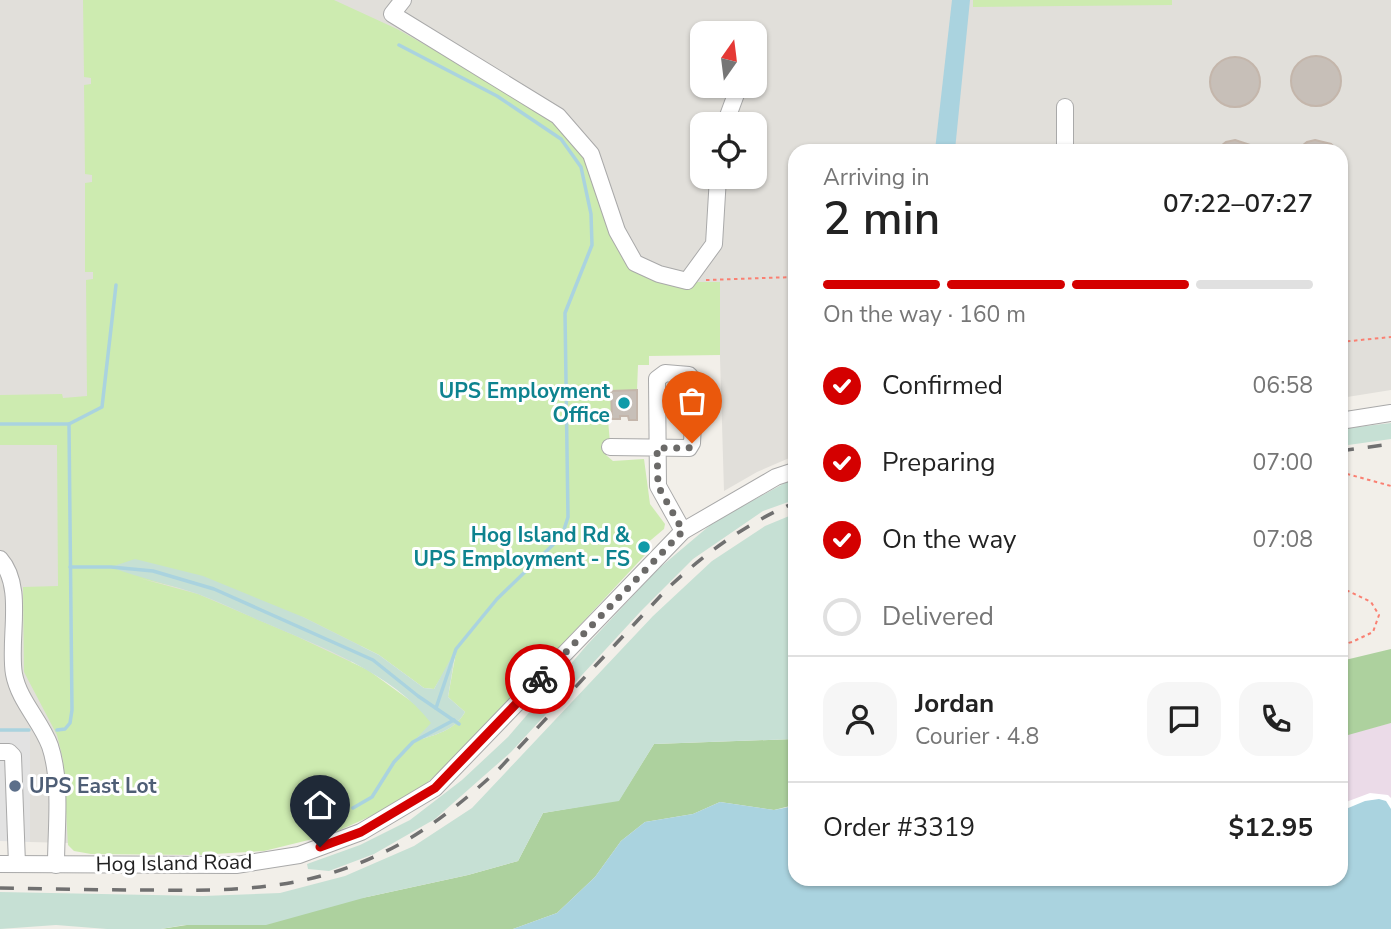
<!DOCTYPE html>
<meta charset="utf-8">
<style>
:root{--surface:#fff;--page:#f6f6f6;--text:#222;--muted:#767676;--line:#e0e0e0;--accent:#d40000}
body{margin:0;font-family:"Nunito Sans",sans-serif;background:var(--page);color:var(--text);height:100vh;display:flex;flex-direction:column;font-size:26px;white-space:nowrap}
*{box-sizing:border-box;margin:0}
p{font-size:23px;color:var(--muted)}
.icon{flex:none;width:38px;height:38px;fill:none;stroke:currentColor;stroke-width:2;stroke-linecap:round;stroke-linejoin:round}
.map{position:relative;flex:1;overflow:hidden}
.sheet{position:absolute;left:788px;top:144px;width:560px;height:742px;display:flex;flex-direction:column;background:var(--surface);border-radius:21px;box-shadow:0 2px 5px #0004}
.sheet>*{flex:none}
.needle{width:46px;rotate:14deg}
.tools{position:absolute;left:690px;top:21px;display:grid;gap:14px}
.tools a{display:grid;place-items:center;width:77px;height:77px;border-radius:14px;background:var(--surface);box-shadow:0 2px 5px #0004;font-size:35px}
.pin{position:absolute;display:grid;place-items:center;width:60px;height:60px;color:#fff;margin:-72px -30px;border-radius:50% 50% 50% 0;rotate:-45deg;box-shadow:0 0 7px #0007}
.pin .icon{rotate:45deg}
.courier{position:absolute;display:grid;place-items:center;width:70px;height:70px;margin:-35px;border:5px solid #d40000;border-radius:50%;background:#fff;color:#222;box-shadow:0 2px 9px #0007}
.head em{font-style:normal;font-weight:600}
.head div{display:flex;flex-direction:column-reverse}
.head{display:flex;align-items:center;justify-content:space-between;height:119px;padding:0 35px}
h1{font-size:46px;font-weight:600;line-height:52px}
.bar{display:grid;grid-template-columns:repeat(4,1fr);gap:10px 7px;align-content:center;height:84px;padding:0 35px}
.bar i{height:9px;border-radius:5px;background:var(--line)}
.bar .active{background:var(--accent)}
.bar p{grid-column:span 4}
.line{display:flex;align-items:center;gap:18px;padding:0 35px;border-top:2px solid var(--line)}
.line div{flex:1}
.round{display:grid;place-items:center;flex:none;width:74px;height:74px;border-radius:21px;background:var(--page)}
ol{padding:0 35px;list-style:none}
li{display:flex;align-items:center;gap:21px;height:77px}
li p{margin-inline-start:auto}
li .icon{padding:7px;border-radius:50%;background:var(--accent);color:#fff;stroke-width:4}
li:last-child{color:var(--muted)}
li i{width:38px;height:38px;border:4px solid var(--line);border-radius:50%}
.map>svg:first-child{display:block}
.industrial{fill:#ebdbe8}
.airport{fill:#e1dfda;fill-rule:evenodd}
.grass{fill:#cdebb0;fill-rule:evenodd}
.forest{fill:#add19e}
.wetland{fill:#c6e0d4}
.parking{fill:#e2e2e2}
.water{fill:#aad3df}
.pier{fill:#fff}
.lines{fill:none;stroke-linecap:round;stroke-linejoin:round}
.stream{stroke:#aad3df;stroke-width:3.5}
.building{fill:#c7bfb8;stroke:#c4b6ab;stroke-width:2}
.minor-casing{stroke:#a9a9a9;stroke-width:18}
.path{stroke:#fa8072;stroke-width:2;stroke-dasharray:3.5 3.5;stroke-linecap:butt}
.minor{stroke:#fff;stroke-width:16}
.rail{stroke:#707070;stroke-width:3.5;stroke-dasharray:14 14;stroke-linecap:butt}
.done{stroke:#6b6a68;stroke-width:7;stroke-dasharray:0 12.6}
.route{stroke:#d40000;stroke-width:9}
.culture-dot{fill:#0f9aa8;stroke:#fff;stroke-width:2.5}
.service-dot{fill:#5c6f8a;stroke:#fff;stroke-width:2.5}
.labels{text-anchor:middle;dominant-baseline:central;stroke-width:6;stroke-linejoin:round;paint-order:stroke}
.culture-label{font-size:21px;font-weight:bold;fill:#0d838f;stroke:#fff;text-anchor:end}
.service-label{font-size:21px;font-weight:bold;fill:#4e5e75;stroke:#fff;text-anchor:start}
.street-label{font-size:21px;fill:#222;stroke:#fff}
</style>
<div class="map">
<svg width="1391" height="929" viewBox="0 0 1391 929">
<rect width="100%" height="100%" fill="#f2efe9"/>
<!-- industrial -->
<polygon class="industrial" points="1391,723 1391,803 1341,808 1341,736"/>
<!-- airport -->
<path class="airport" d="M0 0H1391V390L1341 398 1340 150H794V456L757 472 724 491 719 324 578 328 225 847 30 842V732H0ZM702 33H754V86H702ZM702 124H754V177H702Z"/>
<!-- grass -->
<g class="grass">
<path d="M83 0H334L397 29 537 108 574 139 594 172 618 246 674 282H720V355L649 356V365H638L637 390 612 391V419L608 420 610 443 606 447V455L613 461 644 459 650 504 665 524 664 529 639 550 645 555 464 750 421 788 380 812 329 835 264 851 198 855 91 854 74 851 68 845 63 760 57 735 24 672 23 587 58 586 57 445H0V395L62 394 63 398 87 396 86 280 93 279V272H85V183L92 182V175L85 174 84 85 91 84V78L84 77ZM139 578 303 617 379 655 424 688 434 689 456 652 448 697 465 712C454 731 435 735 415 741L432 723 419 707 368 670 296 636 198 594Z"/>
<polygon points="973,0 1172,0 1172,5 973,7"/>
</g>
<!-- forest -->
<g class="forest">
<polygon points="1391,649 1391,723 1341,737 1341,661"/>
<polygon points="794,739 794,805 774,810 720,802 693,814 645,822 621,841 595,877 557,913 513,929 161,929 367,897 468,875 518,861 543,813 619,800 654,744"/>
</g>
<!-- wetland -->
<g class="wetland">
<polygon points="1391,423 1391,439 1341,446 1340,429"/>
<polygon points="794,478 794,500 763,511 693,559 641,611 511,752 435,819 374,854 329,871 308,869 307,864 360,845 410,820 462,780 508,737 587,645 657,570 715,521"/>
<polygon points="794,514 794,739 654,744 619,801 543,813 518,861 468,875 367,897 266,925 184,925 161,929 107,929 56,925 0,929 0,892 203,896 280,893 345,876 414,846 472,808 653,616 712,561 765,526"/>
<path d="M135 559 203 576 303 617 379 655 424 688 434 689 456 649 448 697 465 712C454 732 433 735 413 742L431 723C393 673 319 646 263 622 241 613 220 602 198 594 169 584 139 578 111 567Z"/>
</g>
<!-- parking -->
<polygon class="parking" points="0,732 30,732 30,842 0,841"/>
<!-- water -->
<g class="water">
<polygon points="952,0 970,0 955,150 935,150"/>
<polygon points="1382,798 1391,803 1391,929 513,929 557,913 595,877 621,841 645,822 693,814 720,802 774,810 794,806 794,878 1340,878 1341,808 1360,801"/>
</g>
<!-- pier -->
<polygon class="pier" points="1370,793 1388,795 1391,798 1391,809 1386,801 1379,799 1365,801 1341,811 1341,806 1346,802"/>
<g class="lines">
<!-- stream -->
<g class="stream">
<polyline points="399,45 497,96 561,139 581,167 591,214 592,245 565,313 568,517 562,536 497,599 456,649 436,708"/>
<polyline points="0,424 69,424 102,407 116,285"/>
<polyline points="70,567 111,567 153,571 214,589 373,660 418,696 459,724"/>
<polyline points="0,730 29,730"/>
<polyline points="57,730 65,729 70,723 72,710 69,424"/>
<polyline points="353,808 372,797 394,762 413,742 454,720"/>
</g>
</g>
<!-- building -->
<g class="building">
<circle cx="1316" cy="81" r="25"/>
<circle cx="1235" cy="82" r="25"/>
<polygon points="1235,140 1250,145 1256,150 1216,150 1226,142"/>
<polygon points="1315,140 1331,144 1337,150 1297,150 1307,142"/>
<polygon points="637,390 637,420 629,420 628,416 620,416 620,419 612,419 611,391"/>
</g>
<g class="lines">
<defs>
<g id="minor">
<polyline points="403,0 392,14 558,116 591,154 617,231 635,263 659,274 687,281 714,244 718,177"/>
<polyline points="725,124 739,86"/>
<polyline points="1065,150 1065,107"/>
<polyline points="1340,421 1391,413"/>
<polyline points="610,447 689,448 692,443 695,383 689,375 665,373 657,379 658,486 683,531"/>
<path d="M0 559C25 587 8 639 14 674 19 701 41 721 50 746 62 782 56 827 56 865"/>
<polyline points="0,752 9,752 13,756 17,864"/>
<polyline points="0,864 236,865 299,855 361,832 435,788 683,531 776,477 794,471"/>
</g>
</defs>
<!-- minor casing -->
<use href="#minor" class="minor-casing"/>
<!-- path -->
<g class="path">
<polyline points="706,280 794,277"/>
<polyline points="1340,342 1391,337"/>
<polyline points="1340,472 1391,486"/>
<polyline points="1340,587 1371,602 1379,615 1373,632 1352,642 1340,645"/>
</g>
<!-- minor -->
<use href="#minor" class="minor"/>
<!-- rail -->
<g class="rail">
<polyline points="1340,451 1391,444"/>
<path d="M0 888C51 889 103 890 154 890 233 891 305 890 378 855 424 834 462 803 499 769L667 589C705 553 747 523 794 503"/>
</g>
</g>
<g class="lines">
<!-- done -->
<polyline class="done" points="540,679 683,531 658,486 657,448 689,448 692,443"/>
<!-- route -->
<polyline class="route" points="320,847 361,832 435,788 540,679"/>
</g>
<!-- markers -->
<g class="culture-dot">
<circle cx="624" cy="403" r="7"/>
<circle cx="644" cy="547" r="7"/>
</g>
<circle class="service-dot" cx="15" cy="786" r="7"/>
<g class="labels">
<!-- culture labels -->
<g class="culture-label">
<text x="610" y="391">UPS Employment<tspan x="610" dy="24">Office</tspan></text>
<text x="630" y="535">Hog Island Rd &amp;<tspan x="630" dy="24">UPS Employment - FS</tspan></text>
</g>
<!-- service labels -->
<g class="service-label">
<text x="29" y="786">UPS East Lot</text>
</g>
<!-- street labels -->
<g class="street-label">
<text transform="translate(174 863) rotate(-1)">Hog Island Road</text>
</g>
</g>
</svg>
<div class="tools">
<a><svg class="needle" viewBox="-14 -14 28 28"><path d="M0-13l5 13h-10z" fill="#e53935"/><path d="M0 13l5-13h-10z" fill="#767676"/></svg></a>
<a><svg class="icon" aria-label="locate" viewBox="0 0 24 24"><circle cx="12" cy="12" r="6"/><path d="M12 2v4M12 18v4M2 12h4M18 12h4"/></svg></a>
</div>
<div class="pin" style="left:692px;top:443px;background:#ea580c"><svg class="icon" aria-label="bag" viewBox="0 0 24 24"><path d="M5 8h14l-1 12H6zM9 8a3 3 0 0 1 6 0"/></svg></div>
<div class="pin" style="left:320px;top:847px;background:#1f2937"><svg class="icon" aria-label="home" viewBox="0 0 24 24"><path d="M3 11l9-7 9 7M6 9v11h12V9"/></svg></div>
<div class="courier" style="left:540px;top:679px"><svg class="icon" aria-label="bike" viewBox="0 0 24 24"><circle cx="6" cy="16" r="4"/><circle cx="18" cy="16" r="4"/><path d="M6 16l4-8h5l3 8M10 8l3 8H6M13 5h3"/></svg></div>
<section class="sheet">
<div class="head"><div><h1>2 min</h1><p>Arriving in</p></div><em>07:22–07:27</em></div>
<div class="bar"><i class="active"></i><i class="active"></i><i class="active"></i><i></i><p>On the way · 160 m</p></div>
<ol>
<li><svg class="icon" aria-label="check" viewBox="0 0 24 24"><path d="M5 12l5 5 9-10"/></svg>Confirmed<p>06:58</p></li>
<li><svg class="icon" aria-label="check" viewBox="0 0 24 24"><path d="M5 12l5 5 9-10"/></svg>Preparing<p>07:00</p></li>
<li><svg class="icon" aria-label="check" viewBox="0 0 24 24"><path d="M5 12l5 5 9-10"/></svg>On the way<p>07:08</p></li>
<li><i></i>Delivered</li>
</ol>
<div class="line" style="height:126px"><a class="round"><svg class="icon" aria-label="person" viewBox="0 0 24 24"><circle cx="12" cy="8" r="4"/><path d="M4 21q1-7 8-7t8 7"/></svg></a><div><b>Jordan</b><p>Courier · 4.8</p></div><a class="round"><svg class="icon" aria-label="chat" viewBox="0 0 24 24"><path d="M4 5h16v11H9l-5 4z"/></svg></a><a class="round"><svg class="icon" aria-label="phone" viewBox="0 0 24 24"><path d="M5 4h4l2 5-3 2q2 4 5 5l2-3 5 2v4C11 20 4 13 5 4z"/></svg></a></div>
<div class="line" style="height:91px"><div>Order #3319</div><b>$12.95</b></div>
</section>
</div>
